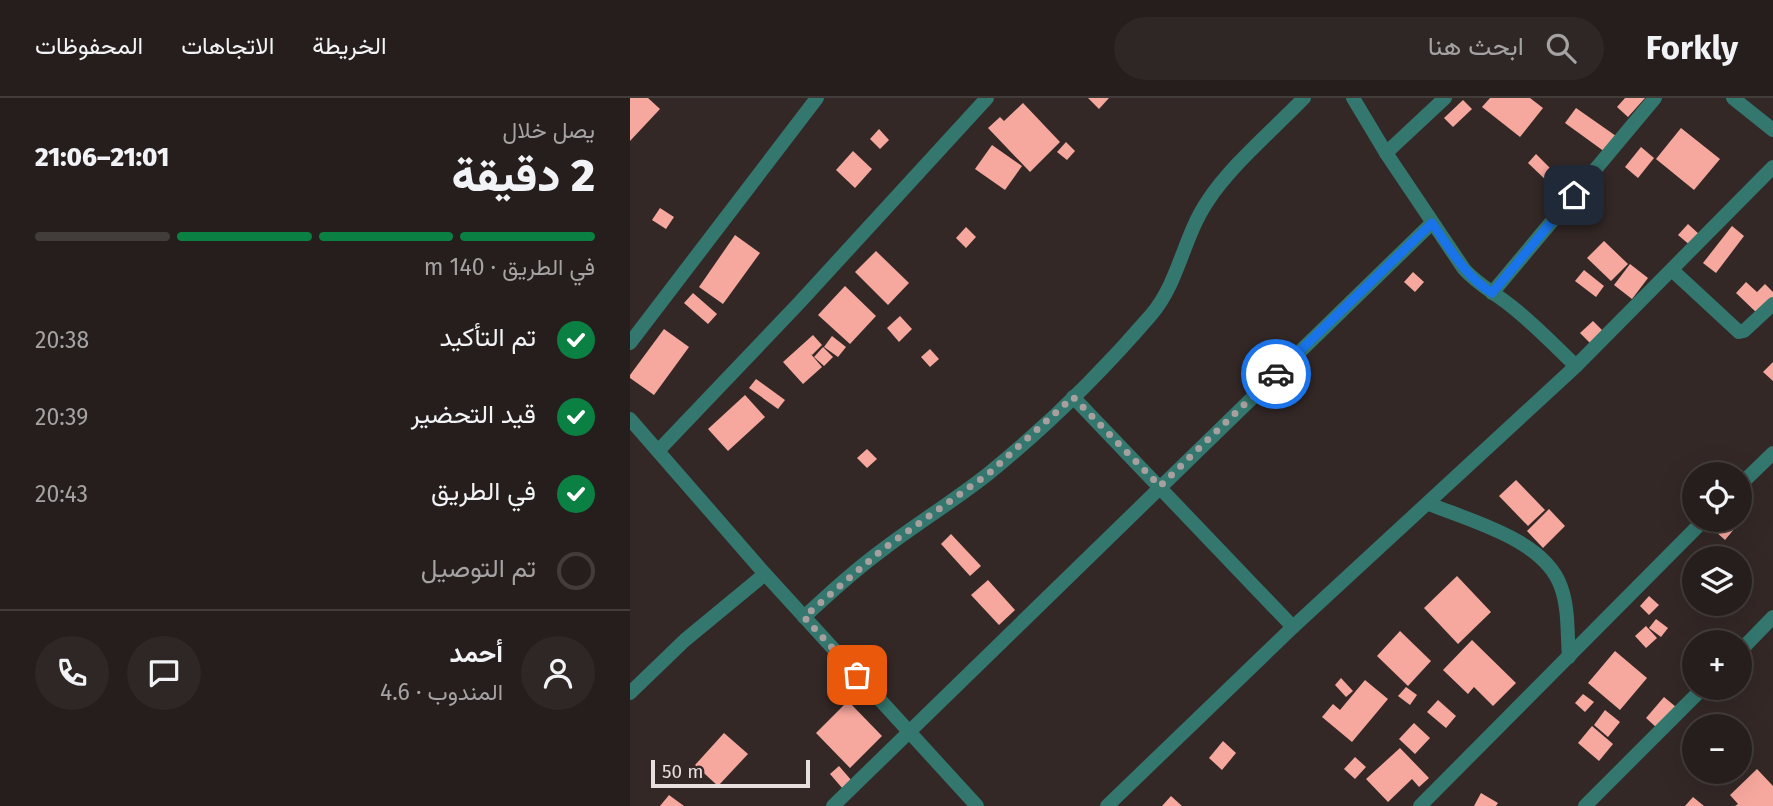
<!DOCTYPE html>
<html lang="ar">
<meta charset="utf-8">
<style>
:root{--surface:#261e1c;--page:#2e2725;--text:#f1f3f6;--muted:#a4a2a3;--line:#423c3b;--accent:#0b8043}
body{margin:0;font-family:"Fira Sans",Vazirmatn,sans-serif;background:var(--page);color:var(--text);direction:rtl;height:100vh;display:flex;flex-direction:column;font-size:26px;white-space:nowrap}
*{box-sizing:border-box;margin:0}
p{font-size:23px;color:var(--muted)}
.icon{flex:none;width:38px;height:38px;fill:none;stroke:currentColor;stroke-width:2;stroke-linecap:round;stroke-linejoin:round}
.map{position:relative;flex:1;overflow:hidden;direction:ltr}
.details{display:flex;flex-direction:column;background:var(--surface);width:630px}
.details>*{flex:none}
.controls{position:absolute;left:1052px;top:364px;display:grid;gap:14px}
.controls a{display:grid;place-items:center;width:70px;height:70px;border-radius:50%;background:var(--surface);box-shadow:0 7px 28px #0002,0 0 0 2px var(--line);font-size:35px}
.scale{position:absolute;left:21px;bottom:18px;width:159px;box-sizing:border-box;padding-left:7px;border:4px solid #e7e0de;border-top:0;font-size:19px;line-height:24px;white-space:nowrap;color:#e7e0de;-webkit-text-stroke:5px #332826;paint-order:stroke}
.pin{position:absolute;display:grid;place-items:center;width:60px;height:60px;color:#fff;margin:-30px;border-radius:14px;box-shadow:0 4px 10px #0006}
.courier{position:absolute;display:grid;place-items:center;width:70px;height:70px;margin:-35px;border:5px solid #1a73e8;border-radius:50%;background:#fff;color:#222;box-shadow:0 2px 9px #0007}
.headline em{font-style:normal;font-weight:800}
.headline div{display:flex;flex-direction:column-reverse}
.headline{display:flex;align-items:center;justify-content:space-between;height:119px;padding:0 35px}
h1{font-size:46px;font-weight:800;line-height:52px}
.bar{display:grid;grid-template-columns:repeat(4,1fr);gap:10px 7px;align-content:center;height:84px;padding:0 35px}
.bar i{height:9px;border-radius:5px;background:var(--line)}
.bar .current{background:var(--accent)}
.bar p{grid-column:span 4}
.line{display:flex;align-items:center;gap:18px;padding:0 35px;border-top:2px solid var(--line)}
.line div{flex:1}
.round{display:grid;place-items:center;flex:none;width:74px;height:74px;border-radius:37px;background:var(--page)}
ol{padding:0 35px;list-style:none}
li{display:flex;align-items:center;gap:21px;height:77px}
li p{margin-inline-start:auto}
li .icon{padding:7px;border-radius:50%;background:var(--accent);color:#fff;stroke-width:4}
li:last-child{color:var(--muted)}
li i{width:38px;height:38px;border:4px solid var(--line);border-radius:50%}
header{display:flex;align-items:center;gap:42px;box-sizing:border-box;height:98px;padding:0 35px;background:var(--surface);border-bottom:2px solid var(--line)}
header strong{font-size:33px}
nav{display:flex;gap:38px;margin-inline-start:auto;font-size:24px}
.search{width:490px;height:63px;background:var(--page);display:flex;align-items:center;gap:18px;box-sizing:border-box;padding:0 24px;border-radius:38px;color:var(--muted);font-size:26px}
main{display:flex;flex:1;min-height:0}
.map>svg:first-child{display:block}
.building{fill:#f7a89e}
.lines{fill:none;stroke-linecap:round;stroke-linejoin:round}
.minor{stroke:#33776e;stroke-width:14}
.done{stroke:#a8a09e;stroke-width:7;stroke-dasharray:0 12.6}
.route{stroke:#1a73e8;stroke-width:9}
</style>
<header>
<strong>Forkly</strong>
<div class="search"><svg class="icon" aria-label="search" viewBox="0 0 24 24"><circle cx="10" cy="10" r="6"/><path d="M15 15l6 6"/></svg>ابحث هنا</div>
<nav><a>الخريطة</a><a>الاتجاهات</a><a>المحفوظات</a></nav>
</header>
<main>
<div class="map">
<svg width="1143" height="708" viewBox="0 0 1143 708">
<rect width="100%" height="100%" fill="#332826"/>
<!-- building -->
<g class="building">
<polygon points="0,0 18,0 30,11 0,43"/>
<polygon points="458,0 479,0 469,11"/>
<polygon points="860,0 900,0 913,10 890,39 852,9"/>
<polygon points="995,0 1015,0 998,19 987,9"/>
<polygon points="833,2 842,11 823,29 814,20"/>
<polygon points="393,5 430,44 400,74 358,30 370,19 374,23"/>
<polygon points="946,10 986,38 975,54 935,25"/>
<polygon points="1051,30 1090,61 1064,92 1026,61"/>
<polygon points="249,31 259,42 250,51 240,41"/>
<polygon points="436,44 445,53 437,62 427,54"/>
<polygon points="362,47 392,68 375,92 345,71"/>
<polygon points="1011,49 1024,60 1008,80 995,69"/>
<polygon points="223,53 242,71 225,90 206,72"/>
<polygon points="906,56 927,77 919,85 898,65"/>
<polygon points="30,110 44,119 36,131 22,122"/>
<polygon points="1058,126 1070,137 1061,148 1048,137"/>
<polygon points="1102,128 1114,138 1086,175 1073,165"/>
<polygon points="336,129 346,139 336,150 326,140"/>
<polygon points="105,137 130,155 93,206 69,189"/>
<polygon points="974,143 998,166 981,183 957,160"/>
<polygon points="246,153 279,185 258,207 225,174"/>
<polygon points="1000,166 1018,180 1002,201 984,187"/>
<polygon points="954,172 974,188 966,199 945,183"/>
<polygon points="783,174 794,184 785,194 774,184"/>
<polygon points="1116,184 1127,194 1135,186 1143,194 1143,200 1128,216 1106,195"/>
<polygon points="215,188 246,218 220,246 188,217"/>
<polygon points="63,195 87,216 78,226 54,205"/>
<polygon points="270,218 282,231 269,244 257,230"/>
<polygon points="963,223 973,233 960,245 950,235"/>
<polygon points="34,231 59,249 24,297 0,280 0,277"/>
<polygon points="183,237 192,247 182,257 180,255 192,269 173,286 153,264"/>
<polygon points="202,238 216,249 208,259 194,249"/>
<polygon points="193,249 203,259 194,268 184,259"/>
<polygon points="300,251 309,261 300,269 291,259"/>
<polygon points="1143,264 1143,283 1133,274"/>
<polygon points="126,281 155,302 148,311 119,290"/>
<polygon points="115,297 135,319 98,353 78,331"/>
<polygon points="237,351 247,361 237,370 227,360"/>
<polygon points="886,382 915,412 898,428 869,398"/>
<polygon points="919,411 935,428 913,450 897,433"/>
<polygon points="1110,413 1115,418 1095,442 1085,433 1094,422 1110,422"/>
<polygon points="321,436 351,468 340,478 311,446"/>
<polygon points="827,478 861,514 828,546 794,510"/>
<polygon points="358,482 385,512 369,527 341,497"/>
<polygon points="1019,498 1029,507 1019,517 1010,508"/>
<polygon points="1026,521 1038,530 1031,539 1019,530"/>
<polygon points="1016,528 1027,540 1016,550 1005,538"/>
<polygon points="770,533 801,563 778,588 747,558"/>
<polygon points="842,542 886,585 863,608 844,589 838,596 813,572"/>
<polygon points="985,553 1017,580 990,612 958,585"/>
<polygon points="1064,564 1064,587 1053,579"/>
<polygon points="711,580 723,593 716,599 705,587"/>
<polygon points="735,582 758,601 722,644 692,619 703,606 710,612"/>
<polygon points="776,589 787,597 780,607 768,598"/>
<polygon points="953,596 964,604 955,614 945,605"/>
<polygon points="1034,599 1046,609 1027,630 1016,620"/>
<polygon points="808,602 826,618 816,630 797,614"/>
<polygon points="218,603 252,638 220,670 186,635"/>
<polygon points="975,612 990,624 978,639 964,627"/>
<polygon points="784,625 800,640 785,656 769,641"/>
<polygon points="962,628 983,646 969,663 948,645"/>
<polygon points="94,635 118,656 88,688 65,667"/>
<polygon points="593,643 606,655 592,672 579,660"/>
<polygon points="770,650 799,680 789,689 782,681 758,704 736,681"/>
<polygon points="725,659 736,669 725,681 714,671"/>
<polygon points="209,668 222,683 213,691 200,676"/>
<polygon points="1127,671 1143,688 1143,708 1105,708 1108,706 1100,697"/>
<polygon points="851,695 868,705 866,708 844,708"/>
<polygon points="39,697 54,708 30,708"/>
<polygon points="541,698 552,708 532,708"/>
<polygon points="1063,699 1074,708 1055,708"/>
</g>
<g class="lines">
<!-- minor -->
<g class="minor">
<path d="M723 0 756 55 834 171C848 187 865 195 881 208 904 226 925 248 946 268"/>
<polyline points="1103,0 1143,32"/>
<polyline points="756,55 815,0"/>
<polyline points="1042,172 1109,234 1114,233 1143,206"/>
<polyline points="862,195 1025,0"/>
<polyline points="0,245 187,0"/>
<polyline points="443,299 663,529"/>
<polyline points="0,321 135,476 347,708"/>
<polyline points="28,353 170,204 357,0"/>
<polyline points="1110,387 1143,355"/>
<path d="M799 406C841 423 915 442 931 489 939 511 937 536 939 559"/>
<path d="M174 519C200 495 226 471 255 450 288 425 325 402 358 376 416 329 472 274 521 217 549 184 553 140 577 104 600 68 643 32 674 0"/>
<polyline points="1110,553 1143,519"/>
<polyline points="0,595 55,542 135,476"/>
<polyline points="203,708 802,125"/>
<polyline points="477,708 663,529 946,268 1143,69"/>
<polyline points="790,708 1074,422"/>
<polyline points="955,708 1073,590"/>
</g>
</g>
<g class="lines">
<!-- done -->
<polyline class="done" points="227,577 174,519 253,451 358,376 443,299 530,388 646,276"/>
<!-- route -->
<path class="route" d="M646 276 802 125C820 151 835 178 862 195L944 97"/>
</g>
</svg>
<div class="controls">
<a><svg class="icon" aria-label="locate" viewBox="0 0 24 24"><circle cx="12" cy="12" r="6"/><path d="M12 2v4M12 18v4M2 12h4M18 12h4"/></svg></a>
<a><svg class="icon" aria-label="layers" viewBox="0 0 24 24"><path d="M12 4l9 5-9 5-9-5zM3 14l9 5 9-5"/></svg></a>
<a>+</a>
<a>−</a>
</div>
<div class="scale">50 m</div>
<div class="pin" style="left:227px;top:577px;background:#ea580c"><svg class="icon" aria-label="bag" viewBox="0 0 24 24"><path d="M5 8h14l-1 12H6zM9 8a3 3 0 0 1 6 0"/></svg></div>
<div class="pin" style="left:944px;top:97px;background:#1f2937"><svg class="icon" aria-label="home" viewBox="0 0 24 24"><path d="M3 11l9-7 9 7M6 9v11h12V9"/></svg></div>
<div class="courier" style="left:646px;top:276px"><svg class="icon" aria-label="car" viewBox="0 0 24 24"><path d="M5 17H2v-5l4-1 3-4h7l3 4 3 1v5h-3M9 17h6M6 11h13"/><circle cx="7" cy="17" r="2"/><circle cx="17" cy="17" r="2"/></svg></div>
</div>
<section class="details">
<div class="headline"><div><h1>2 دقيقة</h1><p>يصل خلال</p></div><em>21:01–21:06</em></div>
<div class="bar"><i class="current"></i><i class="current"></i><i class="current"></i><i></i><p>في الطريق · 140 m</p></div>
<ol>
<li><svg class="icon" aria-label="check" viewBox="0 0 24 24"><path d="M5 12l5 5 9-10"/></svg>تم التأكيد<p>20:38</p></li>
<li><svg class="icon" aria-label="check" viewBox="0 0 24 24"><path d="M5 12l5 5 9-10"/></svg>قيد التحضير<p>20:39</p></li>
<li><svg class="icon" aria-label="check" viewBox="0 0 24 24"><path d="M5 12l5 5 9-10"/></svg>في الطريق<p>20:43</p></li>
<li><i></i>تم التوصيل</li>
</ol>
<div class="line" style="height:126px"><a class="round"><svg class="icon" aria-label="person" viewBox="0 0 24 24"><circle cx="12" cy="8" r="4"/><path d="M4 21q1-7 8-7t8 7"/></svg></a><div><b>أحمد</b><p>المندوب · 4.6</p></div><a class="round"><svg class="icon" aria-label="chat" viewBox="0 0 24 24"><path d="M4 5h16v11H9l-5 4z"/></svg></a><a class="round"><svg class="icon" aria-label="phone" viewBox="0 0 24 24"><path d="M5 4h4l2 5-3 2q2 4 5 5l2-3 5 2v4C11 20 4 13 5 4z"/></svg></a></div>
</section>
</main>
